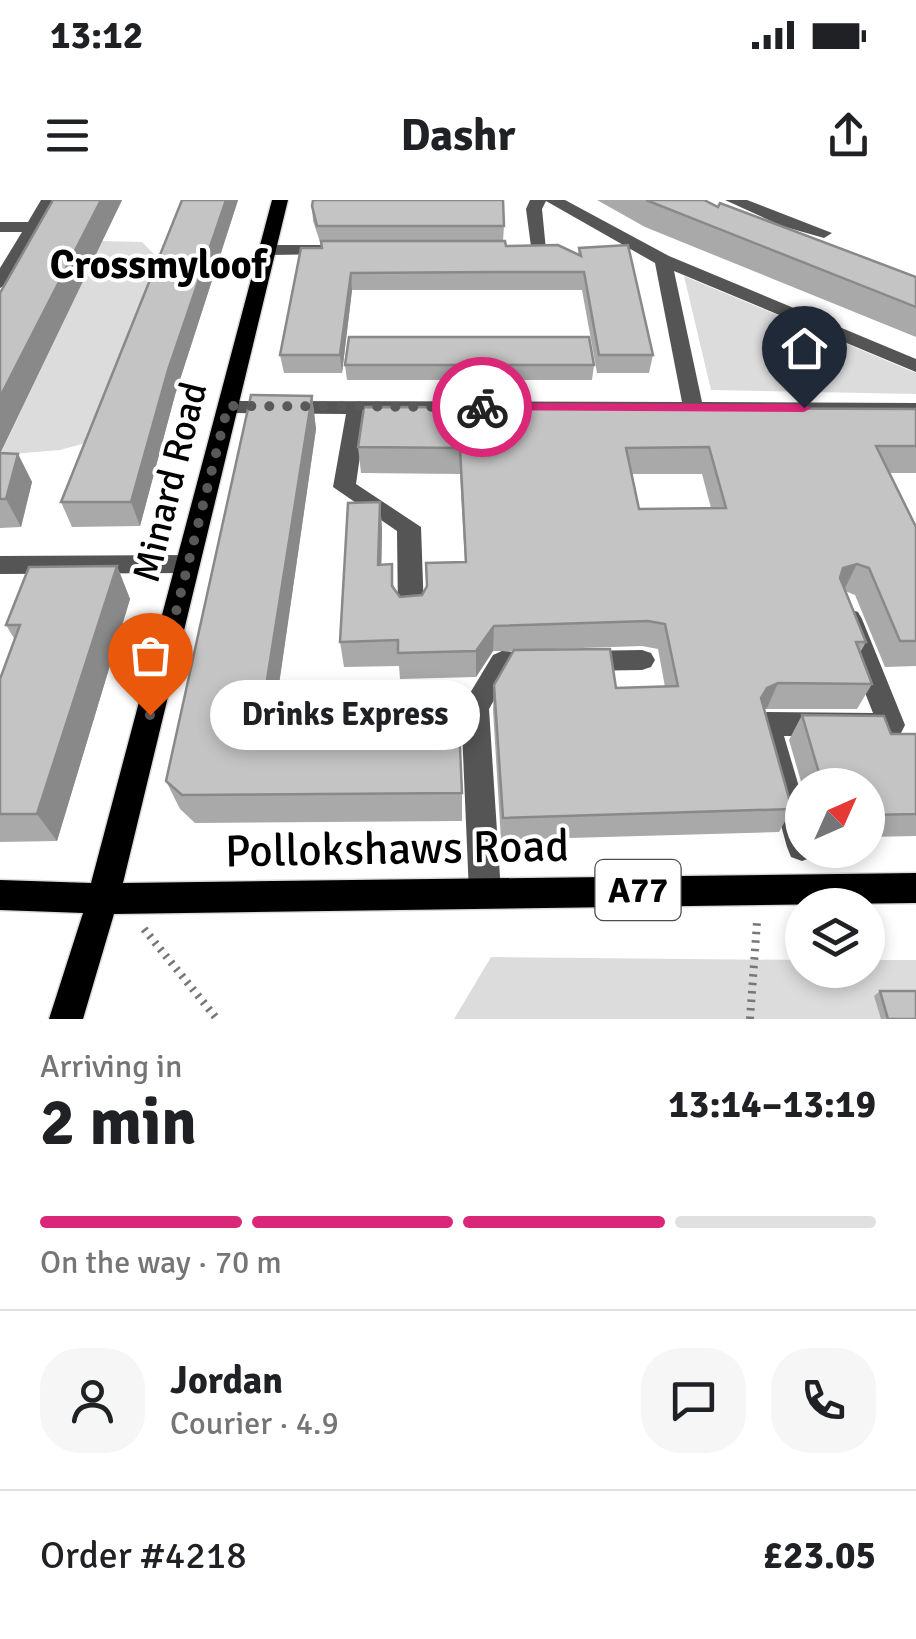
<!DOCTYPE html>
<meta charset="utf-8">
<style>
:root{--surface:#fff;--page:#f6f6f6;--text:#202124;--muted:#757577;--line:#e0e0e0;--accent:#db2777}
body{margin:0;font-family:Signika,sans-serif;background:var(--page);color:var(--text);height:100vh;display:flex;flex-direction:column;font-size:38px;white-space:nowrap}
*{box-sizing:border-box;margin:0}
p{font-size:32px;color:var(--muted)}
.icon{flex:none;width:55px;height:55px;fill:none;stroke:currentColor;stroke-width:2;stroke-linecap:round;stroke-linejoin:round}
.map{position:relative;height:819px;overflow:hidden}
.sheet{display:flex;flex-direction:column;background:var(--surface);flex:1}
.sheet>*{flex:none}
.needle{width:65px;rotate:45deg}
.fabs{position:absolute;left:785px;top:568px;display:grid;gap:20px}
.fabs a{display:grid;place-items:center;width:100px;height:100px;border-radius:50%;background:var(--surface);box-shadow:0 5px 15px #0003;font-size:50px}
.pin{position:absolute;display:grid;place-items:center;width:85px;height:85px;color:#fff;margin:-102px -42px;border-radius:50% 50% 50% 0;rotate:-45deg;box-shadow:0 0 10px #0007}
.pin .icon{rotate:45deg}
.courier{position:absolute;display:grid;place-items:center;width:100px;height:100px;margin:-50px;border:8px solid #db2777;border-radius:50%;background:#fff;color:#222;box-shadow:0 2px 12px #0007}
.bubble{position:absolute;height:70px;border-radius:35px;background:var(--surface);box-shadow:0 5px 15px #0003;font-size:32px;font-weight:700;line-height:70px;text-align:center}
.summary em{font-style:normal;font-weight:700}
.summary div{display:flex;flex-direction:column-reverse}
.summary{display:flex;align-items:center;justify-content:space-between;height:170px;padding:0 40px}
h1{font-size:65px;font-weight:700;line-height:75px}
.bar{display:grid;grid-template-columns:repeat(4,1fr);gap:15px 10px;align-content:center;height:120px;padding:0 40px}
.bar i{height:12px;border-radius:8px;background:var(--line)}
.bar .active{background:var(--accent)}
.bar p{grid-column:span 4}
.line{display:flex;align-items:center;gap:25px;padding:0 40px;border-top:2px solid var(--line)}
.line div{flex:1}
.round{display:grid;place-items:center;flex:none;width:105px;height:105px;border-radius:40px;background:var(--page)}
.status{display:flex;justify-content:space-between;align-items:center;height:70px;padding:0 50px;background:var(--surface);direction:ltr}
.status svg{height:28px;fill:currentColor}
header{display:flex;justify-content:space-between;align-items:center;height:130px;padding:0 40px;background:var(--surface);font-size:45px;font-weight:700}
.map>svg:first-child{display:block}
.green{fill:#dcdcdc}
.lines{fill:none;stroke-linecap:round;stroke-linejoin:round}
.major-casing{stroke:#dbdbdb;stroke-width:3}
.path{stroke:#777;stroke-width:8;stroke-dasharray:2.5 6;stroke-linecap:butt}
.minor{fill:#555;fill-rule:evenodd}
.major{fill:#000;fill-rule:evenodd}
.wall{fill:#a9a9a9;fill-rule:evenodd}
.shaded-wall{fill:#898989}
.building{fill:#c4c4c4;stroke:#898989;stroke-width:2.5;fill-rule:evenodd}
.route{fill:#db2777}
.done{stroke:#595959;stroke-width:10;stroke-dasharray:0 18}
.labels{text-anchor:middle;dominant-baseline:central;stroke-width:8;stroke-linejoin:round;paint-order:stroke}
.shield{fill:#fff;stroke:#4c4c4c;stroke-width:2.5}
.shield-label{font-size:35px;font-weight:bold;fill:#000}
.street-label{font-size:38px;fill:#000;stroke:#fff}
.far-district-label{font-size:40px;font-weight:bold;fill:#000;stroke:#fff}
.near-street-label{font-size:45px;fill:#000;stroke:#fff}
</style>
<div class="status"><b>13:12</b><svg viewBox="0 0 49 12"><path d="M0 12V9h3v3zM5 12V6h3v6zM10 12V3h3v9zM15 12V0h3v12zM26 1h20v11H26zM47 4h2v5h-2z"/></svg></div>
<header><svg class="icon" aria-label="menu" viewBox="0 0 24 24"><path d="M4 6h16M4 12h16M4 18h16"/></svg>Dashr<svg class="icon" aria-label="share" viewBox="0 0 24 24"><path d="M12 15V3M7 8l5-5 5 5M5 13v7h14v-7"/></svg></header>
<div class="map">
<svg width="916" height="819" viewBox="0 0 916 819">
<rect width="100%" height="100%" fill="#fff"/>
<!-- green -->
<g class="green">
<polygon points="102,41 142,42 158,58 136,69 168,69 104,238 60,250 0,255"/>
<polygon points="684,76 916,173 916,194 711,190"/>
<polygon points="491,757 802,760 802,770 868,770 868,760 916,760 916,819 454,819"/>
</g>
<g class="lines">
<defs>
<polygon id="major" points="272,0 288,0 123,683 916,673 916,703 114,714 83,819 49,819 83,713 0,710 0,680 91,683"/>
</defs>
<!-- major casing -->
<use href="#major" class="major-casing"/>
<!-- path -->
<g class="path">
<polyline points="144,729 217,819"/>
<polyline points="750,819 757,722"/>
</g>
<!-- minor -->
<g class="minor">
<polygon points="41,0 57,0 9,83 0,88 0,68 22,32 0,32 0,22 28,22"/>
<polygon points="530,0 565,0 669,56 916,159 916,172 674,71 702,202 916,203 916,215 366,214 356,284 421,327 424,412 420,419 402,419 398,412 397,331 333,287 346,214 228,213 218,207 228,201 682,202 655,63 546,1 542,9 546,50 532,54 526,9"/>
<polygon points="725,0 747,0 832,33 824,38 782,26"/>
<polygon points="333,45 341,50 339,54 268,55 260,50 268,45"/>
<polygon points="188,355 200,364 188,373 0,374 0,356"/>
<polygon points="849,409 858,412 862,419 905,525 901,533 891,537 784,536 802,597 802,650 816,650 813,657 802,661 791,657 787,647 753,524 757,516 767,512 873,513 836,419 840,412"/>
<polygon points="642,450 651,453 655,460 651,467 642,470 579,471 570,468 566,461 570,454 579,451"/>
<polygon points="502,451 548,454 552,461 548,468 510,472 489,509 501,692 496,703 485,707 474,703 469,692 461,508 493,455"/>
</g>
<!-- major -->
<use href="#major" class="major"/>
</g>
<!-- wall -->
<g class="wall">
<polygon points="53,0 122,0 0,253 18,254 32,282 21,327 0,328 0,93"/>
<polygon points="182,0 238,0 175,195 140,326 72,327 61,302"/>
<polygon points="597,0 704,0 718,7 916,77 916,137 645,27"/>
<polygon points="312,6 504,26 503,41 506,46 578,55 579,48 653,155 649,173 597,173 582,90 352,90 342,173 284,173 280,155 322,48 313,21"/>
<polygon points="345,165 594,165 592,180 347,180"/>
<polygon points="312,196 316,229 273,524 462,593 462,621 195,623 180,609 166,581"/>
<path d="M916 209V273H889L916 327V466L885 467 855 395 845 391 866 442 860 453 872 484 857 509H764L792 609 779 632 501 640 493 510 494 485 514 451H493L476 477 400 479 399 466 344 467 340 442 380 302 382 329 381 364 400 397 422 395 465 362 460 274 361 273 358 247ZM632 274H702L711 308 639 309ZM642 446 658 449 665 487 616 488 521 450Z"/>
<polygon points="117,366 130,399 57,641 0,642 0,479 15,440 6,425"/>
<polygon points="802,515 891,534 916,534 916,636 868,637 868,585 802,585 789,540"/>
<polygon points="880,791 916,819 881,819 874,796"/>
</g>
<!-- shaded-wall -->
<g class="shaded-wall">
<polygon points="101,0 122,0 0,254 0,197"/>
<polygon points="226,0 238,0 175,195 140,326 131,302 168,170"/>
<polygon points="351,73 352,90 342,173 340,155"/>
<polygon points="312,196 316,229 269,554 260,524"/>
<polygon points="18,254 32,282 21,327 6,299"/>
<polygon points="380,302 382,329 381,391 378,365"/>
<polygon points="857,364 844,390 831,395 843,368"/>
<polygon points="117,366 130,399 57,641 37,614"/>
<polygon points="494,426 493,451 476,477 476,451"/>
<polygon points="778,483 767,508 756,513 761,498 767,488"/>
</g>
<!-- building -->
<g class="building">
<polygon points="53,0 101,0 0,197 0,93"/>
<polygon points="182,0 226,0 168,170 131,302 61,302"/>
<polygon points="313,0 503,0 504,26 317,26 312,6"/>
<polygon points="646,0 704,0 718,7 720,3 916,77 916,107"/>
<polygon points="321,41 505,41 506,46 558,45 581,56 579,48 628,45 653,155 599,155 584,72 498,72 351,73 340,155 280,155 301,48 322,48"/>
<polygon points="349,137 589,137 594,165 345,165"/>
<polygon points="251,195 312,196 260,524 459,524 462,593 182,595 166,581"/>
<path d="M364 207 916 209V246H876L916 327V441H900L869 368 857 364 843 368 840 378 866 442H856L872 484 778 483 767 488 761 498 792 609 503 618 494 485 514 450 610 449 616 488 678 486 665 424 648 421 494 426 476 451 398 453V440L340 442 348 303 380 302 378 365 392 364V386L400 397 422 395 427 386 426 363 466 362 460 248 358 247ZM709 247 726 308 639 309 626 248Z"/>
<polygon points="0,253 18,254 6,299 0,299"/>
<polygon points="117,366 37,614 0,614 0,479 20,425 6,425 29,367"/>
<polygon points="802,515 884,516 891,534 916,534 916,614 868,615 868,585 821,585 819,573"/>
<polygon points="880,791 916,791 916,819 888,819"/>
</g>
<!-- route -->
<polygon class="route" points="482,203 804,204 811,208 804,212 477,210 477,204"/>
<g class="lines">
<!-- done -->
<polyline class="done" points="150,515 228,206 482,207"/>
</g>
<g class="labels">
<!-- shield labels -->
<rect class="shield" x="595.5" y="660" width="85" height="60" rx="8"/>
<g class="shield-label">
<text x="638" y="690">A77</text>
</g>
<!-- street labels -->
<g class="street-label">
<text transform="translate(170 282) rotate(-76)">Minard Road</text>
</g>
<!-- far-district labels -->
<g class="far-district-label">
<text x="158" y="65">Crossmyloof</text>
</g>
<!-- near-street labels -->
<g class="near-street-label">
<text transform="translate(397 649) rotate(-1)">Pollokshaws Road</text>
</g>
</g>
</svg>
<div class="fabs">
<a><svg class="needle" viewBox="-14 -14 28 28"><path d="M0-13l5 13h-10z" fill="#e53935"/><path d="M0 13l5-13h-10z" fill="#757577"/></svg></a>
<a><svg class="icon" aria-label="layers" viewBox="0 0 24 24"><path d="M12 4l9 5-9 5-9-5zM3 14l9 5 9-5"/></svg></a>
</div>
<div class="pin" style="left:150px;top:515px;background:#ea580c"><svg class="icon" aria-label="bag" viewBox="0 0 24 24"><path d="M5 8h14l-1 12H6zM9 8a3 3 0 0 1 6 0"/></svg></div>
<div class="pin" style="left:804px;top:208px;background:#1f2937"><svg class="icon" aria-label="home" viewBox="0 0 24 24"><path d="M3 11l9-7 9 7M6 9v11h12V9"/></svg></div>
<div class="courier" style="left:482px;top:207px"><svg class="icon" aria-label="bike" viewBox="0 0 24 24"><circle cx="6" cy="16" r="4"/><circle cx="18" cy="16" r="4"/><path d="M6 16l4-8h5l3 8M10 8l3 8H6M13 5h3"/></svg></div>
<div class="bubble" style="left:210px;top:480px;width:270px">Drinks Express</div>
</div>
<section class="sheet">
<div class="summary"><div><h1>2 min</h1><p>Arriving in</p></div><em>13:14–13:19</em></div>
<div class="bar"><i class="active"></i><i class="active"></i><i class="active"></i><i></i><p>On the way · 70 m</p></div>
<div class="line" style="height:180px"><a class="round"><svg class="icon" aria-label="person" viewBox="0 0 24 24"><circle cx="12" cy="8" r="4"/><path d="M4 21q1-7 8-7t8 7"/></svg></a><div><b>Jordan</b><p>Courier · 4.9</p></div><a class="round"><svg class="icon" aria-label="chat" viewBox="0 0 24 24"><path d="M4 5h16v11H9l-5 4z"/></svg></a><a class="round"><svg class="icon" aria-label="phone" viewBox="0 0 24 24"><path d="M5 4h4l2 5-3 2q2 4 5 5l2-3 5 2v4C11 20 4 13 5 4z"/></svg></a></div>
<div class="line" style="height:130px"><div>Order #4218</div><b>£23.05</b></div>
</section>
